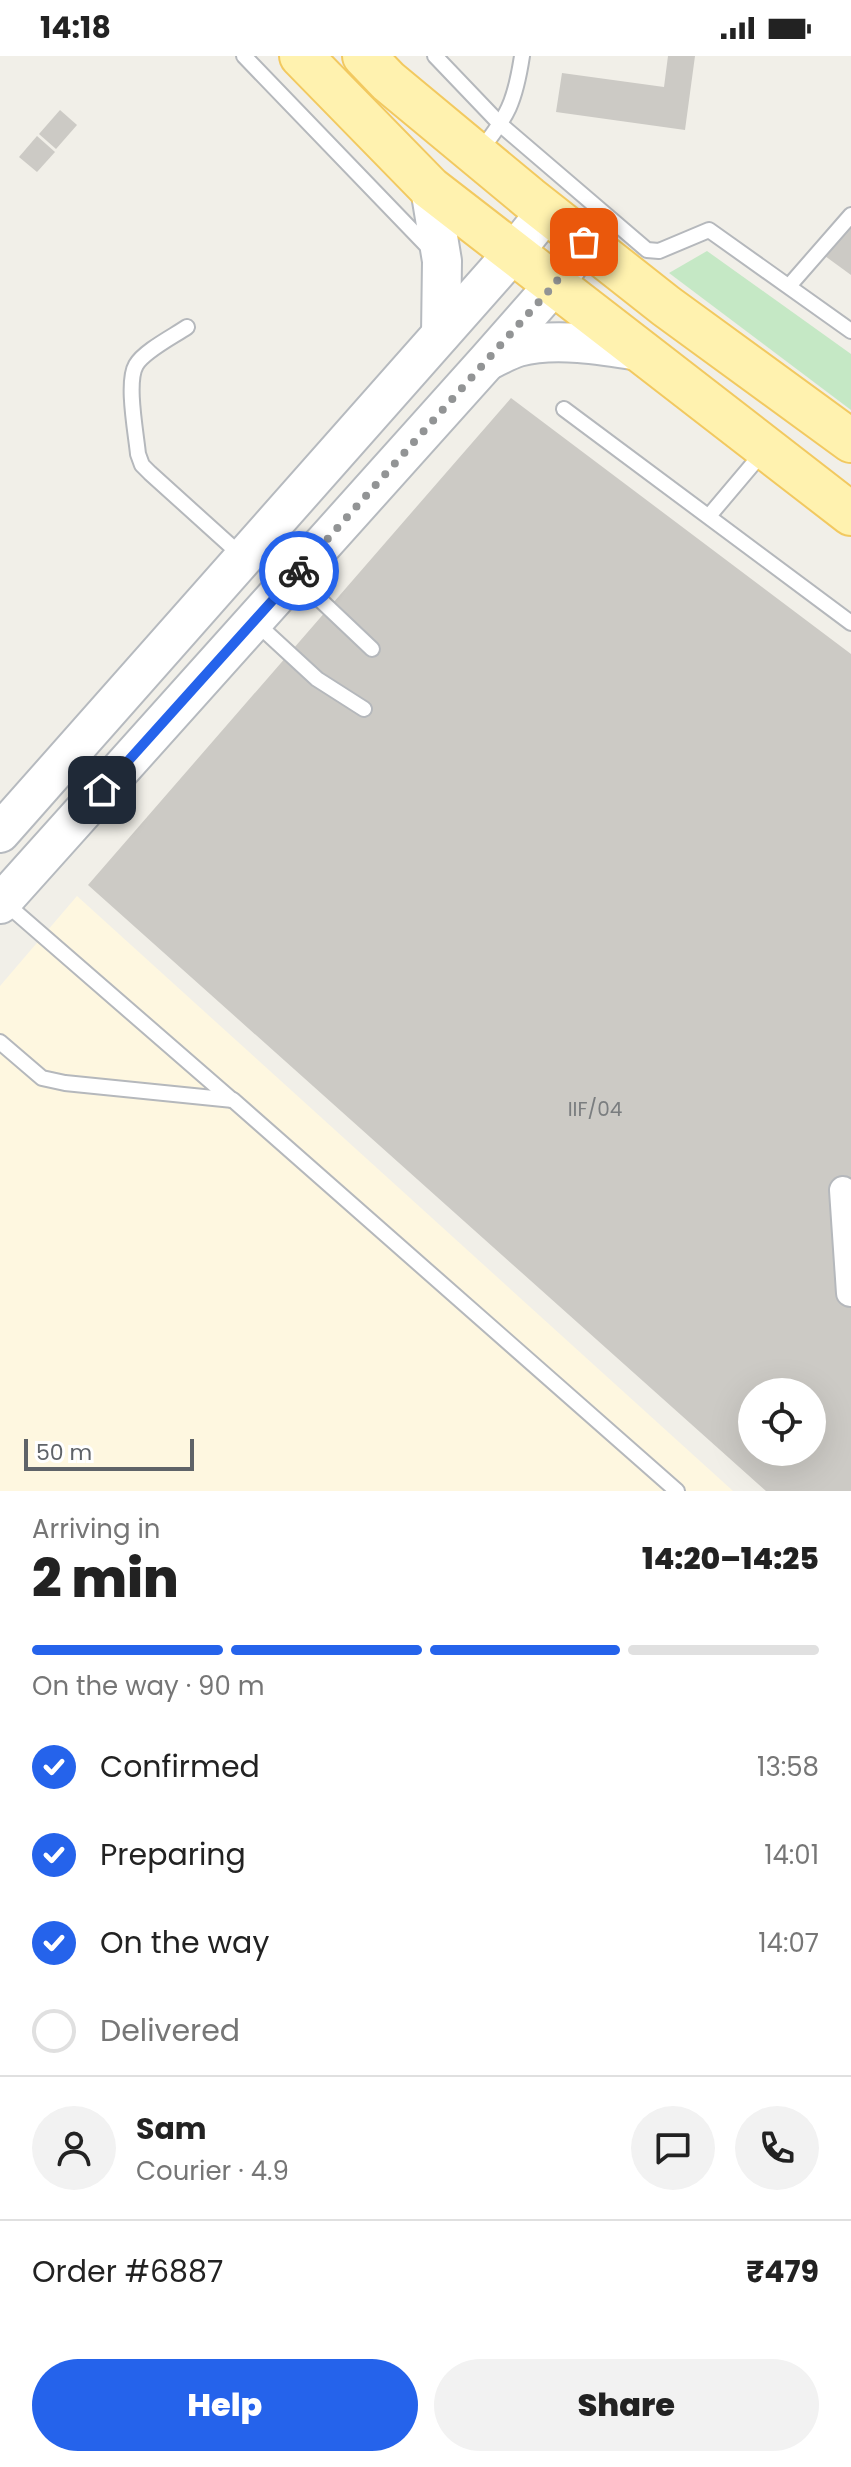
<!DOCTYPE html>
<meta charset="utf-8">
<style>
:root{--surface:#fff;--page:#f2f2f2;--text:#222;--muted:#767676;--line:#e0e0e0;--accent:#2563eb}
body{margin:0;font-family:Poppins,sans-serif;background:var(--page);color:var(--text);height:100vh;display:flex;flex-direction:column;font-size:30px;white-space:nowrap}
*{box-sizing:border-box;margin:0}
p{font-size:26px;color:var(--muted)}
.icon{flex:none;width:44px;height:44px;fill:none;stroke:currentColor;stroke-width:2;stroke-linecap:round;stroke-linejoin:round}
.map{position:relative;height:1435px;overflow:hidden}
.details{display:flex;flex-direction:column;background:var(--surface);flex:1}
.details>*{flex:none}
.fabs{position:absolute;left:738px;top:1322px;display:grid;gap:16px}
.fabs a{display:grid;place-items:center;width:88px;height:88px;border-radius:50%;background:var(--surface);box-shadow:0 8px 32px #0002;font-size:40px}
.scale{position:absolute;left:24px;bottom:20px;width:170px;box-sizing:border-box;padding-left:8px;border:4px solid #5f6368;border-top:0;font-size:22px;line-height:28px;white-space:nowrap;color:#5f6368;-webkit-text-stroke:6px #fff;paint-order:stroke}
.pin{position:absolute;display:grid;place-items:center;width:68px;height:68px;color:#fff;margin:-34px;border-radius:16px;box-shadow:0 4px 12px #0006}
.courier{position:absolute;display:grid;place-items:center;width:80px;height:80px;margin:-40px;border:6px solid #2563eb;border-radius:50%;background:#fff;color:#222;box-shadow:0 2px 10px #0007}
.summary em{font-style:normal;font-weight:800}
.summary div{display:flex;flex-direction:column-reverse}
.summary{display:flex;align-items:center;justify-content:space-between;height:136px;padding:0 32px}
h1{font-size:52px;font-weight:800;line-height:60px}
.bar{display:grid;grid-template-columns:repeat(4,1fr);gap:12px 8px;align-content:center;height:96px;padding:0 32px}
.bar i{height:10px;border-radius:6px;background:var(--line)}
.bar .selected{background:var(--accent)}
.bar p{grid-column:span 4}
.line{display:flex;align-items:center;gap:20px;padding:0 32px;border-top:2px solid var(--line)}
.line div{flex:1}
.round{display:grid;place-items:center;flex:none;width:84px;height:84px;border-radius:42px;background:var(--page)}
ol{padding:0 32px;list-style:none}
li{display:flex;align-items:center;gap:24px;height:88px}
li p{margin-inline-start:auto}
li .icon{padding:8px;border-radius:50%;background:var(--accent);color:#fff;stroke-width:4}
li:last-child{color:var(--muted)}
li i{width:44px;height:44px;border:4px solid var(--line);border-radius:50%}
.button{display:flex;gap:16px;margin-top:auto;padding:16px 32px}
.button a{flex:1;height:92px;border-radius:48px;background:var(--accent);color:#fff;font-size:32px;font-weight:800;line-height:92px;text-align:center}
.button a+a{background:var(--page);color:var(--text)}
.status{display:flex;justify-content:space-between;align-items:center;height:56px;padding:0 40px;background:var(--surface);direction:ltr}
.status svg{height:22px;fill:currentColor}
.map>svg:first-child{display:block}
.commercial{fill:#fef7e0}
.green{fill:#c5e8c5}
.building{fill:#cccac5;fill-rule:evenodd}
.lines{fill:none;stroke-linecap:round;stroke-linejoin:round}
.lane-casing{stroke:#b5b8bc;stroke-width:18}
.street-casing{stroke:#b5b8bc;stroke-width:30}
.secondary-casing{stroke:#b6babf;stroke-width:42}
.primary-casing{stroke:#f2c960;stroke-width:46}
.lane{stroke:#fff;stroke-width:14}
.street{stroke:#fff;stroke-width:26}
.secondary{stroke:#fff;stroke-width:38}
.primary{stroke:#fff2af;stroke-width:42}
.done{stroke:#929495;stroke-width:8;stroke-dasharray:0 14.4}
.route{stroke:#2563eb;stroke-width:10}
.labels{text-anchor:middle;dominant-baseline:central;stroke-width:7;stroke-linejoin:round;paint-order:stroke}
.number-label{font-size:20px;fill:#7a7d7f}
</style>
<div class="status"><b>14:18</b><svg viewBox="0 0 49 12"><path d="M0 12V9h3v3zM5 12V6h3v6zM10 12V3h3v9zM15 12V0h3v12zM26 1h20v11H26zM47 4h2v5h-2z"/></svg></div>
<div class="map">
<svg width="851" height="1435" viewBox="0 0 851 1435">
<rect width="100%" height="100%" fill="#f1efe8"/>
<!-- commercial -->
<polygon class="commercial" points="77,840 733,1435 0,1435 0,930"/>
<!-- green -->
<polygon class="green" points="707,195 851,298 851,354 669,217"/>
<!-- building -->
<g class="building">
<polygon points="668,0 695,0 685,74 556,56 562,17 664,31"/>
<polygon points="60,54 77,69 56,93 39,78"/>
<polygon points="37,80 55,96 37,116 19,101"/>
<polygon points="851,165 851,219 825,200"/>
<path d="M511 342 851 598V1435H766L88 829ZM752 1336H812V1396H752Z"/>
</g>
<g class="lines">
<defs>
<g id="lane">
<polyline points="244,0 430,193"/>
<polyline points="435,0 501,69 647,194 659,195 709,174 851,275"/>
<path d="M479 96C508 60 515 46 522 0"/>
<polyline points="789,230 851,159"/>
<path d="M187 271C174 280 144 295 136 309 126 326 136 377 138 398L142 409 150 417 243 501"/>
<polyline points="564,353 851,567"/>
<polyline points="709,460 763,396"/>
<polyline points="295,520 372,593"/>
<polyline points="255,566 317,623 364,653"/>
<polyline points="3,845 232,1044"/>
<polyline points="0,986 42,1022 65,1027 233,1044 677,1435"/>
</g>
<polyline id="street" points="843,1134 850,1237"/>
<g id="secondary">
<polyline points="430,132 442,205 441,278"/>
<path d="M489 304C498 300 508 294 518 291 554 281 603 289 639 295"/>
<polyline points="0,777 514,196 546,156"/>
<polyline points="0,848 488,304 554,229 584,186"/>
</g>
<g id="primary">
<polyline points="301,0 430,132 851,458"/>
<polyline points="364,0 388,25 529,142 666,250 851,385"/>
</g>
</defs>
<!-- lane casing -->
<use href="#lane" class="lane-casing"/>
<!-- street casing -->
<use href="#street" class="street-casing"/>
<!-- secondary casing -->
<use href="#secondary" class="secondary-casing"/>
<!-- primary casing -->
<use href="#primary" class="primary-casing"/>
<!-- lane -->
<use href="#lane" class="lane"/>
<!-- street -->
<use href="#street" class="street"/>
<!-- secondary -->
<use href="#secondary" class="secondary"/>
<!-- primary -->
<use href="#primary" class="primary"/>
</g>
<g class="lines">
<!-- done -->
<polyline class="done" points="299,515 554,229 584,186"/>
<!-- route -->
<polyline class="route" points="102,734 299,515"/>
</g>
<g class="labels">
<!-- number labels -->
<g class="number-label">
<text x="595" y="1053">IIF/04</text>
</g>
</g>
</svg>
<div class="fabs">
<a><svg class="icon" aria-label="locate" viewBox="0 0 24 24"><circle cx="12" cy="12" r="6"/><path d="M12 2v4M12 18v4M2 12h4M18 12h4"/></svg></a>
</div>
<div class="scale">50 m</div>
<div class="pin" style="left:584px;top:186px;background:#ea580c"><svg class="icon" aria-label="bag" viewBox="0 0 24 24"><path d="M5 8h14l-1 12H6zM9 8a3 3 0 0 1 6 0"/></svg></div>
<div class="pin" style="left:102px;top:734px;background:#1f2937"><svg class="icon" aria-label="home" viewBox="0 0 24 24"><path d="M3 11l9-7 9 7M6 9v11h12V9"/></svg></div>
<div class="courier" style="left:299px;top:515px"><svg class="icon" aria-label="bike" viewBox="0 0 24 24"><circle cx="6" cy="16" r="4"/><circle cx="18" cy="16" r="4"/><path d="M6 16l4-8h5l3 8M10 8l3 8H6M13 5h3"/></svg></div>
</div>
<section class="details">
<div class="summary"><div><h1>2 min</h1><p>Arriving in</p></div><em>14:20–14:25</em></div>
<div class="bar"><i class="selected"></i><i class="selected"></i><i class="selected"></i><i></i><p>On the way · 90 m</p></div>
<ol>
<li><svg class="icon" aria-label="check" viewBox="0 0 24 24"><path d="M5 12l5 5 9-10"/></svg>Confirmed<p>13:58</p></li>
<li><svg class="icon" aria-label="check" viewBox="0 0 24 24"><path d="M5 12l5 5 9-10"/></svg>Preparing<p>14:01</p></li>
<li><svg class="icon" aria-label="check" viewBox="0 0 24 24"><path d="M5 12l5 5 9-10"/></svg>On the way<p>14:07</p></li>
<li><i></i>Delivered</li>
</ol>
<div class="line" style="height:144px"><a class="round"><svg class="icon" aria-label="person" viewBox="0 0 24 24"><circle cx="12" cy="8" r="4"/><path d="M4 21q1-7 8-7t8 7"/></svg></a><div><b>Sam</b><p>Courier · 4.9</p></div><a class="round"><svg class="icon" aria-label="chat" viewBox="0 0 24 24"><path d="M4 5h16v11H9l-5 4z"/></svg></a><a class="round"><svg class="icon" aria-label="phone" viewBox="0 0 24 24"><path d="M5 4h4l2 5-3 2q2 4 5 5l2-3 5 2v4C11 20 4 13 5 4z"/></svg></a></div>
<div class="line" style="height:104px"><div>Order #6887</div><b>₹479</b></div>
<div class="button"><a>Help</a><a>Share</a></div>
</section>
